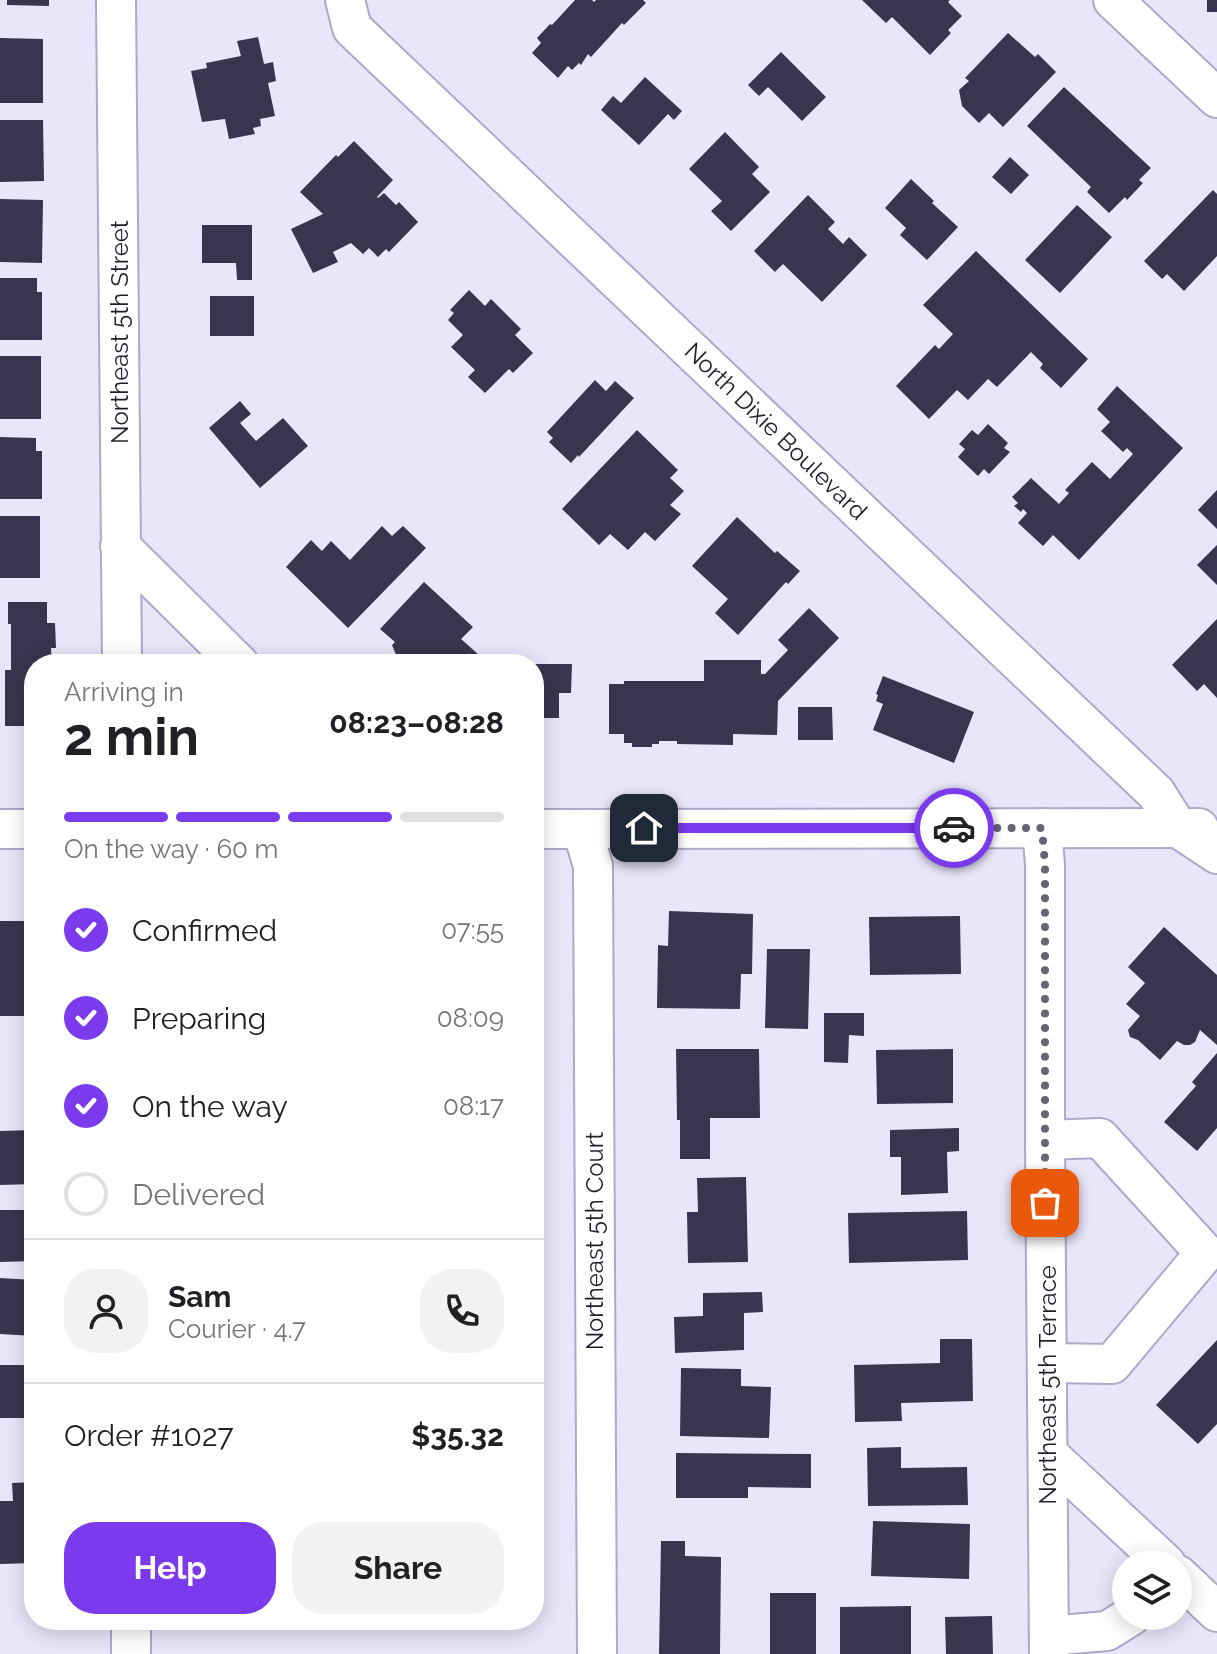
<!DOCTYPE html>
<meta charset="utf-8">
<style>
:root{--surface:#fff;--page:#f2f2f2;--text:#202124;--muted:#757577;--line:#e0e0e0;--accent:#7c3aed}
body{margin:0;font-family:Raleway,sans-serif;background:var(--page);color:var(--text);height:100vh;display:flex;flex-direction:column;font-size:30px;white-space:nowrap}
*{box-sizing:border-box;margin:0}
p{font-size:26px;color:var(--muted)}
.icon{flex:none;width:44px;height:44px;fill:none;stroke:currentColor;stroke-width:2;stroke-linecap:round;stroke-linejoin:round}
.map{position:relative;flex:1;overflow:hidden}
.panel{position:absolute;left:24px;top:654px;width:520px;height:976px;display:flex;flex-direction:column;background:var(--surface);border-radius:32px;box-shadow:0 4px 20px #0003}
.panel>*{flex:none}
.buttons{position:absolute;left:1112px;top:1550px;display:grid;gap:16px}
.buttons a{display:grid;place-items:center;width:80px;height:80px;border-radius:50%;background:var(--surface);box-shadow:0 4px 20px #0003;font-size:40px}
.pin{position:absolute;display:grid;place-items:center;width:68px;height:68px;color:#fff;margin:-34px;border-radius:16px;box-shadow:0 4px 12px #0006}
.courier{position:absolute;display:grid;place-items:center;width:80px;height:80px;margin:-40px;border:6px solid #7c3aed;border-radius:50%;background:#fff;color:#222;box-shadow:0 2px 10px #0007}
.headline em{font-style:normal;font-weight:700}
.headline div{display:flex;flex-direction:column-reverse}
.headline{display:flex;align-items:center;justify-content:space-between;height:136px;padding:0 40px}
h1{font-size:52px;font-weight:700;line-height:60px}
.bar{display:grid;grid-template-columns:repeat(4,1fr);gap:12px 8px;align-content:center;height:96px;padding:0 40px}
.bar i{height:10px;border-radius:6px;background:var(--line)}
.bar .active{background:var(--accent)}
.bar p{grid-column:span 4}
.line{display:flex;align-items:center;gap:20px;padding:0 40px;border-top:2px solid var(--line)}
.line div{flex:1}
.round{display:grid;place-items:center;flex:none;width:84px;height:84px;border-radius:32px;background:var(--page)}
ol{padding:0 40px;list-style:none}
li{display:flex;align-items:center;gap:24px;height:88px}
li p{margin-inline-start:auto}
li .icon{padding:8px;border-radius:50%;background:var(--accent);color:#fff;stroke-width:4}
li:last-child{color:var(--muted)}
li i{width:44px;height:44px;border:4px solid var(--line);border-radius:50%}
.button{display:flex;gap:16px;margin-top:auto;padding:16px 40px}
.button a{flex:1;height:92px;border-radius:32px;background:var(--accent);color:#fff;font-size:32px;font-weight:700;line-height:92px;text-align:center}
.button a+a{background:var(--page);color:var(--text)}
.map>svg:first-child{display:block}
.building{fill:#3a344e}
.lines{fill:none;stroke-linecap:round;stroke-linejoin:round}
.minor-casing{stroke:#b0a8c8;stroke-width:42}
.minor{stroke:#fff;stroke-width:38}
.done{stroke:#676473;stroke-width:8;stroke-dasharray:0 14.4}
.route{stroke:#7c3aed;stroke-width:10}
.labels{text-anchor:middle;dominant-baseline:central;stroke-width:8;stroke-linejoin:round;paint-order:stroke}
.street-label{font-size:24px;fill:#211e2a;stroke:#fff}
</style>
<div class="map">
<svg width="1217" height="1654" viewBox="0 0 1217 1654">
<rect width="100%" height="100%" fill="#eae6fa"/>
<!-- building -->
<g class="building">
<polygon points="7,0 49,0 49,6 7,5"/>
<polygon points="575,0 592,0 594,2 596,0 643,0 646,3 624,25 622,23 591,57 588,54 581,65 579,63 572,70 568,66 558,78 532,53 541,43 537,38 550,24 552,25"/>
<polygon points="862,0 950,0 948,2 962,16 948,30 951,33 930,55 892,17 886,23"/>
<rect x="1207" y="0" width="10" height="12"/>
<polygon points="1008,33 1035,57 1038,54 1056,72 1003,127 989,113 979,123 962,106 959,90 969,81 965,78"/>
<polygon points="258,37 264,64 273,62 276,81 268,83 275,116 260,119 261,126 253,128 255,134 229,139 225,119 202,122 191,71 207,68 206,63 241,56 237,41"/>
<polygon points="0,38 43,39 43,103 0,103"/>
<polygon points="781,52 826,97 802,121 768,87 759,96 748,85"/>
<polygon points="645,77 682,111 674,120 668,114 639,145 601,110 613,96 621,103"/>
<polygon points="1064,87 1151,168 1139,180 1143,183 1127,200 1125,197 1109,213 1087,192 1091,187 1027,126"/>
<polygon points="0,120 43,120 44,181 0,182"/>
<polygon points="725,132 759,167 752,174 770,192 731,231 711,211 722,201 689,169"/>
<polygon points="354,141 393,180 377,197 378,198 384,193 396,205 399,202 418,222 389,252 386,249 378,257 369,248 363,254 351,243 333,252 338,262 313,273 291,229 323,214 300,192 336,155 338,157"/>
<polygon points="1010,157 1029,175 1011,194 992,177"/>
<polygon points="911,179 934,201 932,203 958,227 927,260 900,235 906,228 885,208"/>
<polygon points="1213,190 1217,194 1217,256 1184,291 1167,274 1162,279 1144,261"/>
<polygon points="808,195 835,222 828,229 843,244 849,237 867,255 822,302 783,264 775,272 754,251"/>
<polygon points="0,199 43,200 42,263 0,262"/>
<polygon points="1077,205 1112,237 1060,293 1025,260"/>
<polygon points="202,225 252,225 252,280 237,280 236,263 202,263"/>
<polygon points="976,251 1088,359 1061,388 1040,368 1043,364 1031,352 997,387 988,379 968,400 957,390 929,419 896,386 935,345 939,349 953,334 923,305"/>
<polygon points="0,278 37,278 37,292 42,292 42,340 0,340"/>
<polygon points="469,290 485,306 491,299 521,329 515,335 533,353 513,373 509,369 485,393 468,377 475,370 451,347 463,335 448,320 454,313 450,310"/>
<rect x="210" y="296" width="44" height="40"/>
<rect x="0" y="356" width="41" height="63"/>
<polygon points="595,380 606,391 615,381 634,398 579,457 578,455 571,463 549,442 553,438 547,432"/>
<polygon points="1117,386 1183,448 1079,560 1053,535 1043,546 1018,523 1027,513 1023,509 1021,512 1014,506 1018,503 1012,497 1031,478 1059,504 1069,493 1065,490 1092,462 1110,479 1133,454 1127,448 1123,452 1101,431 1110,422 1097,409"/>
<polygon points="240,401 251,414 240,423 256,441 283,418 308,446 260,488 209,428"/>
<polygon points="988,424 1008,443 1004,448 1010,452 989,474 984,469 978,476 958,457 965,449 959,444 972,430 978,435"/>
<polygon points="637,430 678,470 670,478 684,491 670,505 681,514 655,541 645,532 628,550 610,534 599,545 562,509"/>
<polygon points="0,437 36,438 36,451 42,451 42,499 0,499"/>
<polygon points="1217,490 1217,529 1198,510"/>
<rect x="0" y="516" width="40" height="62"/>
<polygon points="737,517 775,553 777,551 800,571 788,584 786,582 738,635 715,613 728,599 692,566"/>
<polygon points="382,526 392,536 403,526 426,548 348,628 286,567 311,540 322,551 331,541 350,560"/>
<polygon points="1217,545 1217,585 1197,565"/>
<polygon points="424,582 473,627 461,639 479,655 471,664 401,664 399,662 392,645 395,642 380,629"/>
<polygon points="8,602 47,602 47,623 55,623 56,648 51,648 52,664 34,664 34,726 5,726 5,670 11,670 11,624 8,624"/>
<polygon points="809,608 839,638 778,701 777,735 733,734 733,745 677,744 677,741 659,741 659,744 652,744 652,747 632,747 632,743 624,743 624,734 609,734 609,684 624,684 624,681 704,681 704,660 761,660 761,674 765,674 788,650 778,640"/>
<polygon points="1217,619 1217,698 1204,684 1197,691 1172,665"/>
<polygon points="534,664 572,664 571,693 559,693 559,718 534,718"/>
<polygon points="883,676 974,712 954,763 873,730 883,704 876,701 878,695 876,694"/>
<polygon points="798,707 832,707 833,740 798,740"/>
<polygon points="669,911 753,914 752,974 741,974 740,1009 657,1008 658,945 668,946"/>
<polygon points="960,916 961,974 870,975 869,917"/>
<rect x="0" y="921" width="34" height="95"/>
<polygon points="1164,927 1217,975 1217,1045 1200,1030 1195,1042 1190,1045 1184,1045 1177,1041 1160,1060 1138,1040 1130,1037 1128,1030 1140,1016 1126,1004 1145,983 1128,967"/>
<polygon points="767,949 810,949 808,1029 765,1028"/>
<polygon points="824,1013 864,1013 864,1036 849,1035 848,1063 824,1062"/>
<polygon points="676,1049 759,1049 760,1118 710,1118 710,1159 680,1159 680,1120 677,1120"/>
<polygon points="953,1049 953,1103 877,1104 876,1050"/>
<polygon points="1217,1053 1217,1128 1197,1151 1164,1122 1196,1086 1192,1082"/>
<polygon points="959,1128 959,1151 947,1152 948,1193 901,1195 901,1157 890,1157 890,1130"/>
<polygon points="34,1130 34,1184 0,1185 0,1131"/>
<polygon points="746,1177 748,1262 688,1263 687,1212 698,1212 697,1178"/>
<polygon points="0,1210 34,1210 34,1261 0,1262"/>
<polygon points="967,1211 968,1260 849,1263 848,1213"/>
<polygon points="0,1278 34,1280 34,1336 0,1334"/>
<polygon points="762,1292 763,1312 744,1313 744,1350 675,1353 674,1317 703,1316 703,1293"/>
<polygon points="940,1339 972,1339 973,1401 901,1403 902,1421 855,1422 854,1365 940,1363"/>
<polygon points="1217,1340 1217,1424 1198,1444 1156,1405"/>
<rect x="0" y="1365" width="34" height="53"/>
<polygon points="681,1368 741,1369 741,1386 771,1387 769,1438 680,1436"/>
<polygon points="901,1447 901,1468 967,1467 968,1505 868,1506 867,1448"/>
<polygon points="676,1453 811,1454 811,1488 748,1487 748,1498 676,1498"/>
<polygon points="34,1482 34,1563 0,1564 0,1501 13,1501 12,1483"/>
<polygon points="873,1521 970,1524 969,1579 871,1576"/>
<polygon points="661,1541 685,1541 685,1556 721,1557 720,1654 659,1654"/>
<rect x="770" y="1593" width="46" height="61"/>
<polygon points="911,1606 911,1654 840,1654 840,1607"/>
<polygon points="992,1616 993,1654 946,1654 945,1617"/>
</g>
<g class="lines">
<defs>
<g id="minor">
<polyline points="116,0 122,664"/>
<polyline points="345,0 352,28 1156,793 1178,828 1217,854"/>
<polyline points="1113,0 1217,98"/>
<polyline points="120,546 239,664"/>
<polyline points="1042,828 1045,865 1045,1140 1049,1654"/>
<polyline points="0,829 34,829"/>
<polyline points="534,829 1199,828"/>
<polyline points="582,829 593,866 597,1654"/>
<polyline points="1045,1140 1100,1138 1205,1253 1112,1364 1047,1363"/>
<polyline points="1048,1454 1166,1564"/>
<polyline points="1178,1575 1217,1612"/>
<polyline points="131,1620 131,1654"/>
<polyline points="1049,1636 1107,1631 1131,1616"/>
</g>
</defs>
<!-- minor casing -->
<use href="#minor" class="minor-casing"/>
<!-- minor -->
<use href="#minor" class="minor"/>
</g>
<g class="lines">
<!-- done -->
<polyline class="done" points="954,828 1042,828 1045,865 1045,1203"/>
<!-- route -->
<polyline class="route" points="644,828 954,828"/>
</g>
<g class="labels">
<!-- street labels -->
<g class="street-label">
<text transform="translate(119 332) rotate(-90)">Northeast 5th Street</text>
<text transform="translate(776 431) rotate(44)">North Dixie Boulevard</text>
<text transform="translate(594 1241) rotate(-90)">Northeast 5th Court</text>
<text transform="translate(1047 1385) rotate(-90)">Northeast 5th Terrace</text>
</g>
</g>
</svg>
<div class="buttons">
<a><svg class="icon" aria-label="layers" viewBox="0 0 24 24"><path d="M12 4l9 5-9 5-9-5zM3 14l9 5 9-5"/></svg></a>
</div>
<div class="pin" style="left:1045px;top:1203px;background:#ea580c"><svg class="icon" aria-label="bag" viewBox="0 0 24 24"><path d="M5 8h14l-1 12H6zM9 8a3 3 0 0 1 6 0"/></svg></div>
<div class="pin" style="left:644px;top:828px;background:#1f2937"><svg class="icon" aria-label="home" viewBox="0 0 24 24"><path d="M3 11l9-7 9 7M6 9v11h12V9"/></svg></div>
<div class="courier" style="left:954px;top:828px"><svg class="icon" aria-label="car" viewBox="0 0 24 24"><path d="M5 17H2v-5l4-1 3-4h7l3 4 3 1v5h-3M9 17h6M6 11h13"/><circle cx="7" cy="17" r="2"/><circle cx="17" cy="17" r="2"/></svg></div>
<section class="panel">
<div class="headline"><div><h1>2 min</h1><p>Arriving in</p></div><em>08:23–08:28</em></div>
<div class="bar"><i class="active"></i><i class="active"></i><i class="active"></i><i></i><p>On the way · 60 m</p></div>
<ol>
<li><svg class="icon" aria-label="check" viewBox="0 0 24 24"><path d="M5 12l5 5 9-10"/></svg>Confirmed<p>07:55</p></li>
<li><svg class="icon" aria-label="check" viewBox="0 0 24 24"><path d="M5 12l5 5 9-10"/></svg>Preparing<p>08:09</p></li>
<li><svg class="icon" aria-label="check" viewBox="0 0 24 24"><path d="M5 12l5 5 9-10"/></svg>On the way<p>08:17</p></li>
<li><i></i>Delivered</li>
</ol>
<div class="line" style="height:144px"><a class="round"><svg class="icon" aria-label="person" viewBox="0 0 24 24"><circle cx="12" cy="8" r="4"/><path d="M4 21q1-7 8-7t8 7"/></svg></a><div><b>Sam</b><p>Courier · 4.7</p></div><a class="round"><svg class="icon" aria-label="phone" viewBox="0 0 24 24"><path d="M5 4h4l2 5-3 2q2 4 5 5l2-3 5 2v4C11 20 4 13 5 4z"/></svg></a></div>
<div class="line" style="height:104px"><div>Order #1027</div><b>$35.32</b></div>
<div class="button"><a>Help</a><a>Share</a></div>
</section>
</div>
